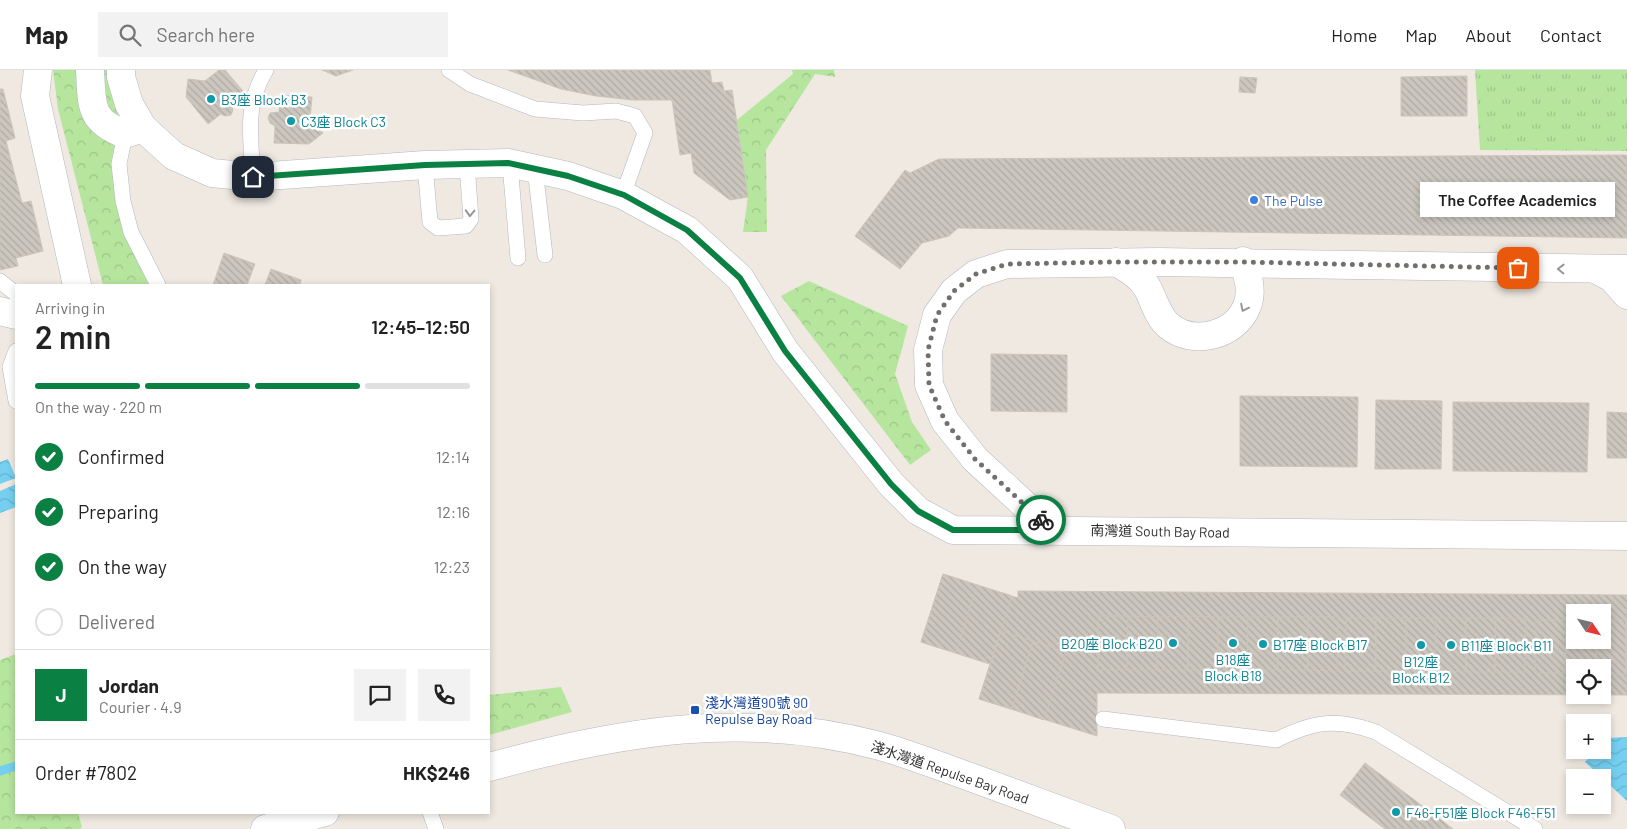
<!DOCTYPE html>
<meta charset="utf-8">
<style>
:root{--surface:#fff;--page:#f2f2f2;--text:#222;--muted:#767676;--line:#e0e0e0;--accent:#0b8043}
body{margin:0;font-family:Barlow,"Noto Sans TC",sans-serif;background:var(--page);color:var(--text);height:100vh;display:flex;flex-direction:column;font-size:19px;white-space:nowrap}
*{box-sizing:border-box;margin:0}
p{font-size:16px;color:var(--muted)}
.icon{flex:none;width:28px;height:28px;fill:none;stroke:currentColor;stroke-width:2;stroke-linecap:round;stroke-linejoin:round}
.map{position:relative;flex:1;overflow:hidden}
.drawer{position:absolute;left:15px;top:214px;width:475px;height:530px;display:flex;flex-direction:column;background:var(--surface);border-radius:0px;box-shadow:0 2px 8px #0003}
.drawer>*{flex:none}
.needle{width:32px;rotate:125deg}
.buttons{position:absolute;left:1566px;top:534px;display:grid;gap:10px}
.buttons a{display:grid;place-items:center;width:45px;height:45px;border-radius:0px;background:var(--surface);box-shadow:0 2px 8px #0003;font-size:25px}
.pin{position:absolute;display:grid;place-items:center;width:42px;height:42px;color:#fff;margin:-21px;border-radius:10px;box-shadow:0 2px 8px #0006}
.courier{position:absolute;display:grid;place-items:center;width:50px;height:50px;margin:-25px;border:4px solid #0b8043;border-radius:50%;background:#fff;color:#222;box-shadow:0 1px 6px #0007}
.bubble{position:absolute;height:35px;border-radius:0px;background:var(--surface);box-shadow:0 2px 8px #0003;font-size:16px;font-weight:600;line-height:35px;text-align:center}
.summary em{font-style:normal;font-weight:600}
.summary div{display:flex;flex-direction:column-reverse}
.summary{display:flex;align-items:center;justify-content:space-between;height:85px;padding:0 20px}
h1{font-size:32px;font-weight:600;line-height:38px}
.bar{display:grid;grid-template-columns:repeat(4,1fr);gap:8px 5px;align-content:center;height:60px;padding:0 20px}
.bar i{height:6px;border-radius:4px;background:var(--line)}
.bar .selected{background:var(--accent)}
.bar p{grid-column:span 4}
.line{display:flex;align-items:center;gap:12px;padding:0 20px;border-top:1px solid var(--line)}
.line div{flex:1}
.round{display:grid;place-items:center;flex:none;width:52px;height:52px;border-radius:0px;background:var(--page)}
ol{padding:0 20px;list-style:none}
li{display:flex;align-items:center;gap:15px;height:55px}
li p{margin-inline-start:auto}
li .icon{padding:5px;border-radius:50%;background:var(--accent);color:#fff;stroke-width:4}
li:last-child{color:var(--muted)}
li i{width:28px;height:28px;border:2px solid var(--line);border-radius:50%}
header{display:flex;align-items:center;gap:30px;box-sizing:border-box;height:70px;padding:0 25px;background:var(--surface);border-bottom:1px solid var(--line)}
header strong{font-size:24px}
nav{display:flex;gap:28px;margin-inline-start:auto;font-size:18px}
.search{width:350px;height:45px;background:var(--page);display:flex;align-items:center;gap:12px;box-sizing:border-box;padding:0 18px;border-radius:0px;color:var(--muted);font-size:19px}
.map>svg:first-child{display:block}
.grass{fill:url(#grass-tufts)}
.forest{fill:url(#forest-crowns)}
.water{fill:url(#water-waves)}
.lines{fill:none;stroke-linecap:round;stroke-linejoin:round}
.stream{stroke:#75cff0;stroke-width:9}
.building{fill:url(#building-back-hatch);stroke:#cbc5ba;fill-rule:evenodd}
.lane-casing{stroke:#b4b7c1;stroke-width:16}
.street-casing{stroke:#b4b7c1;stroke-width:29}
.secondary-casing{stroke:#b4b7c1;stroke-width:29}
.lane{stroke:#fff;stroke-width:15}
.street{stroke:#fff;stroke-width:28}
.secondary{stroke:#fff;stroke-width:28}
.oneway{stroke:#969696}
.done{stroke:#726f6d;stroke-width:5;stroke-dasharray:0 9}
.route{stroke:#0b8043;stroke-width:6}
.culture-dot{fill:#0f9aa8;stroke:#fff;stroke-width:2}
.shop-dot{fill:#3f7fe0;stroke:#fff;stroke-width:2}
.transit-dot{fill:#1a4fb4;stroke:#fff;stroke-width:2}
.labels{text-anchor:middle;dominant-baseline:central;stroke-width:5;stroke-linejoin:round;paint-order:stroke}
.culture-label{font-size:14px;fill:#0d838f;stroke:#fff;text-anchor:start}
.shop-label{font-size:14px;fill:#366cbe;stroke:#fff;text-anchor:start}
.street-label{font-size:14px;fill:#2e2e2e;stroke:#fff}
.transit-label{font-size:14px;fill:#164399;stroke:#fff;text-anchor:start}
</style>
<header>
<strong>Map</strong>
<div class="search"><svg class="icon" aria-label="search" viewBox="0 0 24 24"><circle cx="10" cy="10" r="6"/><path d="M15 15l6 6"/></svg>Search here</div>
<nav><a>Home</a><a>Map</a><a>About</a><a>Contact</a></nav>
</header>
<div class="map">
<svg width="1627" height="759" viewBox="0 0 1627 759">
<defs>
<pattern id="grass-tufts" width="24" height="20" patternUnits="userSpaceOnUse" patternTransform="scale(1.25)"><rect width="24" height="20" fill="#b6e59e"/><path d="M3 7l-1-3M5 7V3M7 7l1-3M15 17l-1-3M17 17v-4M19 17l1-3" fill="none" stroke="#9dc588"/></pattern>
<pattern id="forest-crowns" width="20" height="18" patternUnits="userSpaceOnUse" patternTransform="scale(1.25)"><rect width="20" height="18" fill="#b6e59e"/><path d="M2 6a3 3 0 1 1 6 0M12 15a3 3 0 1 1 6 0" fill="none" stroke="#9dc588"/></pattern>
<pattern id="water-waves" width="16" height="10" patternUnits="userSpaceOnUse" patternTransform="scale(1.25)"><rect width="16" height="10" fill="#75cff0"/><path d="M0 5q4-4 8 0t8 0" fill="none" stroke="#66b2ce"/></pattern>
<pattern id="building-back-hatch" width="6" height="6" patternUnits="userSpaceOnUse" patternTransform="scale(1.25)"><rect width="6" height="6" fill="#cbc7bf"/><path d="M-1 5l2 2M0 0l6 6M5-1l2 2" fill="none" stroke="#afaba4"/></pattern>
</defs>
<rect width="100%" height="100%" fill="#efe9e1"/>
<!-- grass -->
<polygon class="grass" points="1475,0 1627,0 1627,81 1480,80"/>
<!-- forest -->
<g class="forest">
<polygon points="53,0 113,0 130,130 149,215 103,215 58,39"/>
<polygon points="792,0 834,0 835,7 815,4 766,80 767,162 743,162 748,127 737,50 793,4"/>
<polygon points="809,211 908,256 895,304 912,352 931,380 910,395 781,226"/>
<polygon points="16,584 16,742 78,743 82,757 80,759 0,759 0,590"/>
<polygon points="561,617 572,642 489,665 489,625"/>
</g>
<!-- water -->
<g class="water">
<polygon points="8,389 16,408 0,414 0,392"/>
<polygon points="16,414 16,437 0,443 0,421"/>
<polygon points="1627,667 1627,731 1585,692 1596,680 1602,680 1603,673 1607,668"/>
</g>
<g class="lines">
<!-- stream -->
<polyline class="stream" points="0,701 16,696"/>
</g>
<!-- building -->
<g class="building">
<polygon points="219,0 225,0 243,21 230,32 233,40 231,45 225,46 221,44 208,54 186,27 188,9 205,11"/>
<polygon points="322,0 353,0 336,6"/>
<polygon points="508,0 710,0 712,13 722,12 724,21 732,20 748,127 730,130 694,103 691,83 680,85 672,30 632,30 596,26 561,19"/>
<polygon points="1467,6 1467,46 1401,46 1401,7"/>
<polygon points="1240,7 1257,8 1255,23 1239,22"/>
<polygon points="0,19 3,19 15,68 6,71 22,133 31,131 43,181 16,188 18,196 0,200"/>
<polygon points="280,25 312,27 310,49 323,63 309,74 274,73 275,56 270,53 268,48 270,43 279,42"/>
<polygon points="1627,85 1627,168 958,158 949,166 922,173 900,199 855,166 905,100 910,103 939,89"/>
<polygon points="224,183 255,194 247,215 213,215"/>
<polygon points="271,199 301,210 300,215 265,215"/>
<polygon points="991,284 1067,285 1067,342 991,341"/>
<polygon points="1240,326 1358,327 1357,397 1240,396"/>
<polygon points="1376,330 1442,331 1441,399 1375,399"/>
<polygon points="1453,332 1589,333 1587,402 1453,401"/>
<polygon points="1607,342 1627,343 1627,388 1607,388"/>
<polygon points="943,504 977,515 956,583 921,572"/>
<path d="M943 504 1018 528V521L1627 525V625L1097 623V666L979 629 990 594 921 572ZM1575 542H1602V570H1575ZM1575 598H1602V625H1575Z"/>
<polygon points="977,515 1012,526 990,594 956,583"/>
<polygon points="1098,546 1128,546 1127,600 1098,600"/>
<polygon points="1128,546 1158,547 1157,600 1127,600"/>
<polygon points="1188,546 1188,600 1157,600 1158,547"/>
<polygon points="1188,546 1218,547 1218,600 1188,600"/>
<polygon points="1218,547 1248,547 1247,600 1218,600"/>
<polygon points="1248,547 1278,547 1278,600 1247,600"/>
<rect x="1278" y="547" width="30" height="53"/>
<polygon points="1308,547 1338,547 1337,601 1308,600"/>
<polygon points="1346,548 1376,548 1376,601 1345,601"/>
<rect x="1376" y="548" width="30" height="53"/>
<polygon points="1406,548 1436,548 1435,601 1406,601"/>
<polygon points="1436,548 1466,548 1466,602 1435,601"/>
<polygon points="1466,548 1496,548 1495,602 1466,602"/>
<polygon points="1496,548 1526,549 1525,602 1495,602"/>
<polygon points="1536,550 1566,550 1565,603 1535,603"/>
<polygon points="1566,550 1575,550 1575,570 1596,570 1596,598 1575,598 1575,604 1565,603"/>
<polygon points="1602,550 1626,550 1626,604 1602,604 1602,598 1596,598 1596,570 1602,570"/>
<rect x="1626" y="550" width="1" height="54"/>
<polygon points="1001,561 1033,571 1012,639 979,629"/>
<polygon points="1033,571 1066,582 1044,650 1012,639"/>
<polygon points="1365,693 1452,758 1453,759 1385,759 1340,725"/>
</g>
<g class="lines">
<defs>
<g id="lane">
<polyline points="449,0 470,14 535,39 583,43 616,41 635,46 645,63 623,125"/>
<polyline points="125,64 119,94 123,131 131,162 158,215"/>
<polyline points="510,94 518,188"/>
<polyline points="425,95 430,152 438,158 466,156 471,149 467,94"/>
<polyline points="535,99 545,185"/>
<path d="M253 107C251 66 244 37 266 0"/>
<polyline points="0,211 16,224"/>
<polyline points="16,281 10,297 16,331"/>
<path d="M1103 649 1276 670C1314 651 1336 648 1376 662L1535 759"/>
<polyline points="430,742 436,759"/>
</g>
<g id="street">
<polyline points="38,0 35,26 77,215"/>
<path d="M90 0C92 35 89 51 125 64L143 58"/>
<polyline points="121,0 121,7 129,34 143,58 174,86 212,103 253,107 425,95 508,93 568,106 623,125 687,160 740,208 785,281 891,414 918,441 953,460 1627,466"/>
<path d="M1116 192C1128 199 1141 206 1148 219 1154 231 1158 247 1169 256 1193 276 1235 266 1247 236 1253 221 1248 206 1243 191"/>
<polyline points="1597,200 1612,208 1627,225"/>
<polyline points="0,241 16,245"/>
<polyline points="1052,460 975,389 945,351 929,315 928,280 937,245 954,221 976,204 1007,194 1159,192 1627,199"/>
</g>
<g id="secondary">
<path d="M489 697C621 661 744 640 880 676 911 685 942 697 973 708 1019 725 1065 742 1111 759"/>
<polyline points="265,759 325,742"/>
</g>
</defs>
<!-- lane casing -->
<use href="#lane" class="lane-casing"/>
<!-- street casing -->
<use href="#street" class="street-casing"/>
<!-- secondary casing -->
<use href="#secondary" class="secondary-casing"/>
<!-- lane -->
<use href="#lane" class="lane"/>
<!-- street -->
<use href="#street" class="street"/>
<!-- secondary -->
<use href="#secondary" class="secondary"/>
</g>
<!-- one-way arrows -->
<defs><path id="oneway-chevron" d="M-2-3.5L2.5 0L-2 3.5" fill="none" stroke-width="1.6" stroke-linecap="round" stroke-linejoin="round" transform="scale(1.25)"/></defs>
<g class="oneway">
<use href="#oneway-chevron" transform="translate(470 143) rotate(92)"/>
<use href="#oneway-chevron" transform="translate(1561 199) rotate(-179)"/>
<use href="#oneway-chevron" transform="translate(1244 238) rotate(116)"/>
</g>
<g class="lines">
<!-- done -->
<polyline class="done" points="1041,450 975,389 945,351 929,315 928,280 937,245 954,221 976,204 1007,194 1116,192 1243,192 1518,198"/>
<!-- route -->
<polyline class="route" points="253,107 425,95 508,93 568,106 624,125 687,160 740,208 785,281 891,414 918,441 953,460 1052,460 1041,450"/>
</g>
<!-- markers -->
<g class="culture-dot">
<circle cx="211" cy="29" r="5"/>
<circle cx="291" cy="51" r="5"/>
<circle cx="1173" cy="573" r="5"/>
<circle cx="1233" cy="573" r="5"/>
<circle cx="1263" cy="574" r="5"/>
<circle cx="1421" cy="575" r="5"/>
<circle cx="1451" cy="575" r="5"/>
<circle cx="1396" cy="742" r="5"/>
</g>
<circle class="shop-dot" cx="1254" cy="130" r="5"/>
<rect class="transit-dot" x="690" y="635" width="10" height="10" rx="2.5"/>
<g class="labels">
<!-- culture labels -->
<g class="culture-label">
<text x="221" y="29">B3座 Block B3</text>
<text x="301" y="51">C3座 Block C3</text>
<text x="1163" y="573" text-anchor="end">B20座 Block B20</text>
<text x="1273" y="574">B17座 Block B17</text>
<text x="1461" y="575">B11座 Block B11</text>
<text x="1233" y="589" text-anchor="middle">B18座<tspan x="1233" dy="16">Block B18</tspan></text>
<text x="1421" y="591" text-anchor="middle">B12座<tspan x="1421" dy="16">Block B12</tspan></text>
<text x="1406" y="742">F46-F51座 Block F46-F51</text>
</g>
<!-- shop labels -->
<g class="shop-label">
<text x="1264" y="130">The Pulse</text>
</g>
<!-- street labels -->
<g class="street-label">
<text transform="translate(1160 461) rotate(1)">南灣道 South Bay Road</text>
<text transform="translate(950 702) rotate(19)">淺水灣道 Repulse Bay Road</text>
</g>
<!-- transit labels -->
<g class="transit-label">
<text x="705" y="632">淺水灣道90號 90<tspan x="705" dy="16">Repulse Bay Road</tspan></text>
</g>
</g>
</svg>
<div class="buttons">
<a><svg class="needle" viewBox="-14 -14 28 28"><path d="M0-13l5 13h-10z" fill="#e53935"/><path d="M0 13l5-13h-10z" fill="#767676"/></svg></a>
<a><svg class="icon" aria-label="locate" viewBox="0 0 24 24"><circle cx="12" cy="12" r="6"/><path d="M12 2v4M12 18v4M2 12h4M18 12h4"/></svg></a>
<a>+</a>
<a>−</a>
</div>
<div class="pin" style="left:1518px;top:198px;background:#ea580c"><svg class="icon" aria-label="bag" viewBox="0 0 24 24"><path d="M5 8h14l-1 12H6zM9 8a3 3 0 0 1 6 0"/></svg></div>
<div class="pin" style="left:253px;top:107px;background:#1f2937"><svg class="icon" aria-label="home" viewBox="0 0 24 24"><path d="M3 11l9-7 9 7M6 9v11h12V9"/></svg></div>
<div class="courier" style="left:1041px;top:450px"><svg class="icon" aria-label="bike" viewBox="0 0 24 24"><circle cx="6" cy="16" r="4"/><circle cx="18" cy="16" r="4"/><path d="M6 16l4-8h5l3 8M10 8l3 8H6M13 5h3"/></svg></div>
<div class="bubble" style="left:1420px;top:112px;width:195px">The Coffee Academics</div>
<section class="drawer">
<div class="summary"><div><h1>2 min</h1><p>Arriving in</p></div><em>12:45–12:50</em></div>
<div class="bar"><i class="selected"></i><i class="selected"></i><i class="selected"></i><i></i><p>On the way · 220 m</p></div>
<ol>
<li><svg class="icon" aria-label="check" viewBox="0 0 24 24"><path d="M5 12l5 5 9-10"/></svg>Confirmed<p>12:14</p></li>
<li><svg class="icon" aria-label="check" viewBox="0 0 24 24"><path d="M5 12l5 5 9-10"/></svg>Preparing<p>12:16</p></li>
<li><svg class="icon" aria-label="check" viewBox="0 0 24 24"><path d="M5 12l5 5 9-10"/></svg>On the way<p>12:23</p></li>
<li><i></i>Delivered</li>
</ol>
<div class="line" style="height:90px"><b class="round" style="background:var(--accent);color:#fff">J</b><div><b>Jordan</b><p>Courier · 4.9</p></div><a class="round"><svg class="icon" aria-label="chat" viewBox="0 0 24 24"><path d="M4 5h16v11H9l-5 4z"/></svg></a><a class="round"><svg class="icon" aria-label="phone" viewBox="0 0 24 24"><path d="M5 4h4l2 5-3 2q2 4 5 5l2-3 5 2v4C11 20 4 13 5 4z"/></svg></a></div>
<div class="line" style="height:65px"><div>Order #7802</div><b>HK$246</b></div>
</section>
</div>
